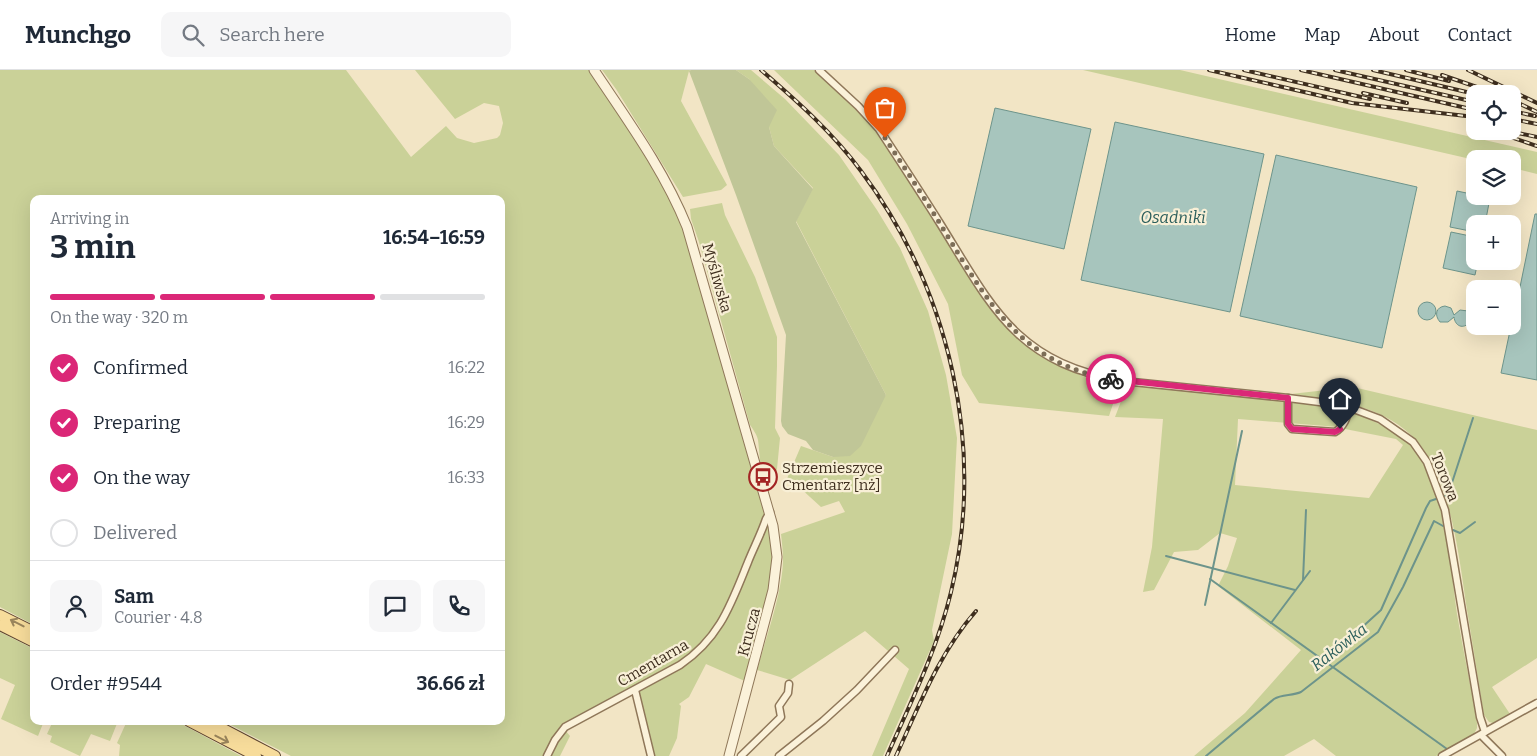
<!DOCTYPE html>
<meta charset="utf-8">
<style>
:root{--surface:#fff;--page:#f6f6f7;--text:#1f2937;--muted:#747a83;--line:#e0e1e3;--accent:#db2777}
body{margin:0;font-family:Bitter,serif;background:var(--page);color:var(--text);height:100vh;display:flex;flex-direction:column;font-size:19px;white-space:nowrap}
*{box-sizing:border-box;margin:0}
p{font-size:16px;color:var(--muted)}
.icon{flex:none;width:28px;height:28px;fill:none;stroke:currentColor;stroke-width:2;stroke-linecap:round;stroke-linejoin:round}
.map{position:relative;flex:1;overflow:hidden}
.details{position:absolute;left:30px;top:125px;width:475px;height:530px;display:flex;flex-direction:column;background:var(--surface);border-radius:10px;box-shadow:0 5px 20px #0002}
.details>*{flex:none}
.tools{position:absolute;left:1466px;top:15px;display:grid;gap:10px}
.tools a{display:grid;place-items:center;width:55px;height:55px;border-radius:10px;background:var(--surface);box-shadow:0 5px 20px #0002;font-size:25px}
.pin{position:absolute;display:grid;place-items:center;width:42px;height:42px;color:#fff;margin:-51px -21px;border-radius:50% 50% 50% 0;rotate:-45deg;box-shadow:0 0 5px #0007}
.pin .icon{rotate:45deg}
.courier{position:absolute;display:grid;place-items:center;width:50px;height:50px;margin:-25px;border:4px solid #db2777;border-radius:50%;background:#fff;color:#222;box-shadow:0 1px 6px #0007}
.overview em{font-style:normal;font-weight:700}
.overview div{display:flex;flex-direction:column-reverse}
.overview{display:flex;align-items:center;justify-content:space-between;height:85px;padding:0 20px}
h1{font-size:32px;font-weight:700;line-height:38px}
.bar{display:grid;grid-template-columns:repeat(4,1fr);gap:8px 5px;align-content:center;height:60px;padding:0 20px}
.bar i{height:6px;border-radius:4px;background:var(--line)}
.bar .selected{background:var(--accent)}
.bar p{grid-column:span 4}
.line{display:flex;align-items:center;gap:12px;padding:0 20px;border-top:1px solid var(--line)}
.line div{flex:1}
.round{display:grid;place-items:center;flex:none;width:52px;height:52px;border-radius:10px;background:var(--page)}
ol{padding:0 20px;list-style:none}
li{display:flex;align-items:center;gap:15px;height:55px}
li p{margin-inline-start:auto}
li .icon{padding:5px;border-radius:50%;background:var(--accent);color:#fff;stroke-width:4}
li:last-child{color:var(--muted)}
li i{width:28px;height:28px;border:2px solid var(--line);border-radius:50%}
header{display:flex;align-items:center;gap:30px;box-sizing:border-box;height:70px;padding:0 25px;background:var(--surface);border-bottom:1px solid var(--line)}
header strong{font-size:24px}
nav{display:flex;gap:28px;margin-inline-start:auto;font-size:18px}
.search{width:350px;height:45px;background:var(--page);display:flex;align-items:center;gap:12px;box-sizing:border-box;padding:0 18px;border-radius:10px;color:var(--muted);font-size:19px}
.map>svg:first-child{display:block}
.green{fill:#cad198}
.cemetery{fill:#c0c697}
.water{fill:#a7c5bd;stroke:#6d948b}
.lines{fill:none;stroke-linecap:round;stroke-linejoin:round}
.stream{stroke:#6d948b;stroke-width:2}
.minor-casing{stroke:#8f7759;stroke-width:9}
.tertiary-casing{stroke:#8f7759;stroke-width:11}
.primary-casing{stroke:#5d442e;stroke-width:12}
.minor{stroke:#fbf2da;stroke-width:6}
.tertiary{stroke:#fbf2da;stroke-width:9}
.primary{stroke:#f7dc9b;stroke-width:10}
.rail-casing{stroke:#3e2e1e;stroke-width:4}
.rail{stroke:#f8efd6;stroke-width:2;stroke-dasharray:5.5;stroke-linecap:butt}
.oneway{stroke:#9a855c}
.done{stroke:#7d6e58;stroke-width:5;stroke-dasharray:0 9}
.route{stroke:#db2777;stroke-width:6}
.labels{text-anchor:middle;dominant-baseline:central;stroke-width:4.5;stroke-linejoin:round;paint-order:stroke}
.street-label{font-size:15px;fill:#3e2e1e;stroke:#f8efd6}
.poi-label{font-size:15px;fill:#3e2e1e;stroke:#f8efd6;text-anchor:start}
.water-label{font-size:16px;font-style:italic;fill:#2c5f5c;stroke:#f8efd6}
</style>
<header>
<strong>Munchgo</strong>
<div class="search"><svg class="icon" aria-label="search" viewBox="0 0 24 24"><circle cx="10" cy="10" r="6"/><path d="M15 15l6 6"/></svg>Search here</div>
<nav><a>Home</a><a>Map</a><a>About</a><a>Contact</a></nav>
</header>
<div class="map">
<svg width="1537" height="686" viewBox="0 0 1537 686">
<rect width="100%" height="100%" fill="#f2e5c5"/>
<!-- green -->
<g class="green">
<polygon points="0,0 346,0 411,87 446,56 457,68 474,73 497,68 500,65 503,53 499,36 484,33 455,49 415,0 589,0 655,100 674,137 689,176 770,455 774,488 773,508 747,612 706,594 689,627 679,634 681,636 677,668 669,686 652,686 636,620 565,660 570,666 560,686 291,686 223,651 501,651 501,129 34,129 34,555 0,537"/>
<polygon points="602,0 691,0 689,1 681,31 727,115 721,120 683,127 616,19"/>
<path d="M736 0H751L785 29 839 85 877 140 900 178 928 241 946 305 957 368 952 464 932 560 934 571 883 686H872L909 599 865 561 790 610 757 600C766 568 782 524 783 491 783 482 782 473 781 464L845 442 839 431 821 437 799 417 794 419 786 411 801 376 833 387 886 325 796 151 813 118 774 76 769 57 749 9Z"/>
<polygon points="774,0 814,0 841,24 880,65 977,220 990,239 1003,254 1019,270 1047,289 1082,306 1116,317 1117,322 1109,346 979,333 962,305 948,234 907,154 868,90"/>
<polygon points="1083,0 1180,0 1537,82 1537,104 1513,98 1512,89 1475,90"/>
<path d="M722 133 725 145 755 207 777 267V296L775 358 780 368 777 399 771 416C759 405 760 385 758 370 757 365 753 359 750 355L699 172 691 149 690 139Z"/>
<path d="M1132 316 1282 330 1337 337 1345 342 1338 357 1238 349 1235 415 1369 428 1403 375 1396 369 1345 359 1353 342C1370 350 1399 361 1412 376 1449 422 1449 488 1457 544 1463 580 1471 616 1477 653V658L1474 664 1466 670 1436 686H1336L1314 669 1284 686H1194L1245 643 1301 580 1218 516 1228 496 1237 468 1220 463 1198 480 1174 482 1154 520 1143 522 1152 477 1163 349 1115 347 1125 321Z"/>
<path d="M1353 317 1537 360V588L1492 617 1510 644 1493 653 1489 652 1484 645C1478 610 1473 575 1467 540 1459 488 1451 402 1411 365 1378 334 1333 330 1291 324Z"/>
<polygon points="0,562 34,579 34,651 44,651 38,666 1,649 15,615 0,608"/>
<polygon points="53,651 118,651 110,671 91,664 80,686 50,672 52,666 47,664"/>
<polygon points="127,651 176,651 241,686 119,686 120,675 117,673"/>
</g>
<!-- cemetery -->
<polygon class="cemetery" points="691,0 736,0 749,9 777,40 769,57 774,76 813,119 796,152 886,325 861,376 850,386 833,387 813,380 806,371 788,364 782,356 781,351 786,265 736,125 689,1"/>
<!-- water -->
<g class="water">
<polygon points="995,38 1091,59 1064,179 968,156"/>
<polygon points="1115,52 1264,84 1230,242 1081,210"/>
<polygon points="1276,85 1417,117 1382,278 1240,246"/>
<polygon points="1457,121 1490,128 1485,154 1475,154 1475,162 1450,157"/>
<polygon points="1535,144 1537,144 1537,310 1501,303 1511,256 1512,256"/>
<polygon points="1451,162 1475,167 1475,191 1478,191 1475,205 1443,198"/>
<circle cx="1427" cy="241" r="9"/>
<path d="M1445 236 1451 238 1454 245 1460 240 1468 241 1471 246 1470 252C1463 260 1455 256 1454 247L1448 252H1440C1434 245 1436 237 1445 236Z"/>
</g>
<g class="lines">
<!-- stream -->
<g class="stream">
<polyline points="1445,426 1448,425 1473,348"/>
<polyline points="1453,460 1460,463 1475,452"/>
<polyline points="1166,486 1295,520"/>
<polyline points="1210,509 1447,679"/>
<polyline points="1303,510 1306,440"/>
<polyline points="1205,535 1242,361"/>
<polyline points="1271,553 1310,501"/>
<polyline points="1325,591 1381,540 1426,438 1430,431 1436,429"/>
<path d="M1206 686 1274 629C1282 624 1292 626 1301 622L1378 562 1403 517 1434 451 1443 456"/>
</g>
<defs>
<g id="minor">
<path d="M819 0 858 36 879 59C900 91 921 123 941 155 993 239 1017 293 1123 311L1288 328 1343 335 1380 349 1413 372 1427 392 1445 440 1480 647 1485 662"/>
<path d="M1288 328V354L1292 359 1335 362C1344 357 1347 347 1350 337"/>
<polyline points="635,620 651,686"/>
<polyline points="1481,665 1502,686"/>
<path d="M547 686 555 670 565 657 680 595C720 568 731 534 748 492 754 477 761 464 766 449L770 442"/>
<polyline points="741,686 781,647 779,636 788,623 789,614"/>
<polyline points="779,686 823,651 857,620 895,580"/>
<polyline points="1442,686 1537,633"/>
</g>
<path id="tertiary" d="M594 0C628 51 664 100 687 157L773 456 777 487 773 520 729 686"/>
<g id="primary">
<polyline points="0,545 34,562"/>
<polyline points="0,555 34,572"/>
<polyline points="189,651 256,686"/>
<polyline points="208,651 275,686"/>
</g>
</defs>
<!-- minor casing -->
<use href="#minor" class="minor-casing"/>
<!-- tertiary casing -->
<use href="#tertiary" class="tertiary-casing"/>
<!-- primary casing -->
<use href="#primary" class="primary-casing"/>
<!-- minor -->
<use href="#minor" class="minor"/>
<!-- tertiary -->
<use href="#tertiary" class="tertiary"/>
<!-- primary -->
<use href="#primary" class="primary"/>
<defs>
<g id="rail">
<path d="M761 0C797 31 833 63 861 101 950 220 986 377 951 522 937 580 911 632 887 686"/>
<polyline points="1209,0 1352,33 1475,47"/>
<polyline points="1244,0 1370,29"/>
<polyline points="1301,0 1475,40"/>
<polyline points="1335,0 1475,32"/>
<polyline points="1373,0 1475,24"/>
<polyline points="1406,0 1449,11"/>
<polyline points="1468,0 1537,33"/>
<polyline points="1442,5 1497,24"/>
<polyline points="1363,23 1407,33"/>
<polyline points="1512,30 1537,42"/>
<polyline points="1512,41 1535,46"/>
<polyline points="1512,49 1537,54"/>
<polyline points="1493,61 1537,76"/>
<polyline points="1518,63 1537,67"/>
<path d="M896 686C919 636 939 583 976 541"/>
</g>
</defs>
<!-- rail casing -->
<use href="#rail" class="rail-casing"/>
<!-- rail -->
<use href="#rail" class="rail"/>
</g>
<!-- one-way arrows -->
<defs><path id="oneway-shaft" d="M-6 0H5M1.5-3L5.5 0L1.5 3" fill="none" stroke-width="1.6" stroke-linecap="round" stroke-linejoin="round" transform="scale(1.25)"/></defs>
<g class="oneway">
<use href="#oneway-shaft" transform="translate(17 553) rotate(-153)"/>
<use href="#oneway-shaft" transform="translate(222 669) rotate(27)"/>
</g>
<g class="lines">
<!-- done -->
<path class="done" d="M885 68C904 97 924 127 942 157 987 230 1019 293 1111 309"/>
<!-- route -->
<polyline class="route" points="1111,309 1288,328 1288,354 1292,359 1335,362 1340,359"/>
</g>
<!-- icons -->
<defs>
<symbol id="bus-ring" viewBox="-11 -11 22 22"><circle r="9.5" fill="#f8efd6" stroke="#a32524" stroke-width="1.5"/><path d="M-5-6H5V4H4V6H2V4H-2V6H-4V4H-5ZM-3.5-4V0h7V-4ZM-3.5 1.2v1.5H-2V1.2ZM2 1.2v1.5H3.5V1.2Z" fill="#a32524"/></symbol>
</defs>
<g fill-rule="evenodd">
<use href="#bus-ring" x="747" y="391" width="32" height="32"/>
</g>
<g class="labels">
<!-- street labels -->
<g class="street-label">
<text transform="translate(717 208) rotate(74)">Myśliwska</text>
<text transform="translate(1445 407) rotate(68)">Torowa</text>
<text transform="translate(749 562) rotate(-75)">Krucza</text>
<text transform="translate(653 593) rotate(-30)">Cmentarna</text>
</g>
<!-- poi labels -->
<g class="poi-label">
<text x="782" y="398">Strzemieszyce<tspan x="782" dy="17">Cmentarz [nż]</tspan></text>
</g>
<!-- water labels -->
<g class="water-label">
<text x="1173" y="147">Osadniki</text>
<text transform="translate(1339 577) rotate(-38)">Rakówka</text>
</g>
</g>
</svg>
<div class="tools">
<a><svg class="icon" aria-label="locate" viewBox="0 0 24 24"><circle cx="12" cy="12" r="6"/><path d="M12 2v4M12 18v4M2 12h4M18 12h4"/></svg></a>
<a><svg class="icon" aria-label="layers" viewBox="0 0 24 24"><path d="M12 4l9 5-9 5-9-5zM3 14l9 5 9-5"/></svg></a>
<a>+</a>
<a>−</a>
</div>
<div class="pin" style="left:885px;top:68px;background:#ea580c"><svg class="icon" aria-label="bag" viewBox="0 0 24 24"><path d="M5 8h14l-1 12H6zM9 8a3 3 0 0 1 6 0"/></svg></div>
<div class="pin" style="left:1340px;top:359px;background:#1f2937"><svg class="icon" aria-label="home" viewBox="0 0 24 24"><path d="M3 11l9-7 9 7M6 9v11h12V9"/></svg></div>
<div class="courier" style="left:1111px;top:309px"><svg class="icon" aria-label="bike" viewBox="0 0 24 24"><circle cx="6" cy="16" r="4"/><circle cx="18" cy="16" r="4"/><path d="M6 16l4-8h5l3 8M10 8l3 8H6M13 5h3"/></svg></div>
<section class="details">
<div class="overview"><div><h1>3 min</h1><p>Arriving in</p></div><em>16:54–16:59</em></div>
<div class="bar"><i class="selected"></i><i class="selected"></i><i class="selected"></i><i></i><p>On the way · 320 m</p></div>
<ol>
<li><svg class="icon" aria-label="check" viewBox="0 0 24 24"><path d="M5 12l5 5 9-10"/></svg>Confirmed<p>16:22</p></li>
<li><svg class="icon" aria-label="check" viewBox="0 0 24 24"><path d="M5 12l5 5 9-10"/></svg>Preparing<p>16:29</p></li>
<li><svg class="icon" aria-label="check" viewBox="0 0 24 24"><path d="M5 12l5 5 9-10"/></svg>On the way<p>16:33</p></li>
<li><i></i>Delivered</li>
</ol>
<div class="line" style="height:90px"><a class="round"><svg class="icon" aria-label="person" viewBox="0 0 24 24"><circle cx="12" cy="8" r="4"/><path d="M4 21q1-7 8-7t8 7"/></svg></a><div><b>Sam</b><p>Courier · 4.8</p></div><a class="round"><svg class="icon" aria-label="chat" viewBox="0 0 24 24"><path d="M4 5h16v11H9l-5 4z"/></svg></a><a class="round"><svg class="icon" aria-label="phone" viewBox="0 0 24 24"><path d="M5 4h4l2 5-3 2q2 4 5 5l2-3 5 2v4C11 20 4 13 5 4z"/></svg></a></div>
<div class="line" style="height:65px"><div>Order #9544</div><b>36.66 zł</b></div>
</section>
</div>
